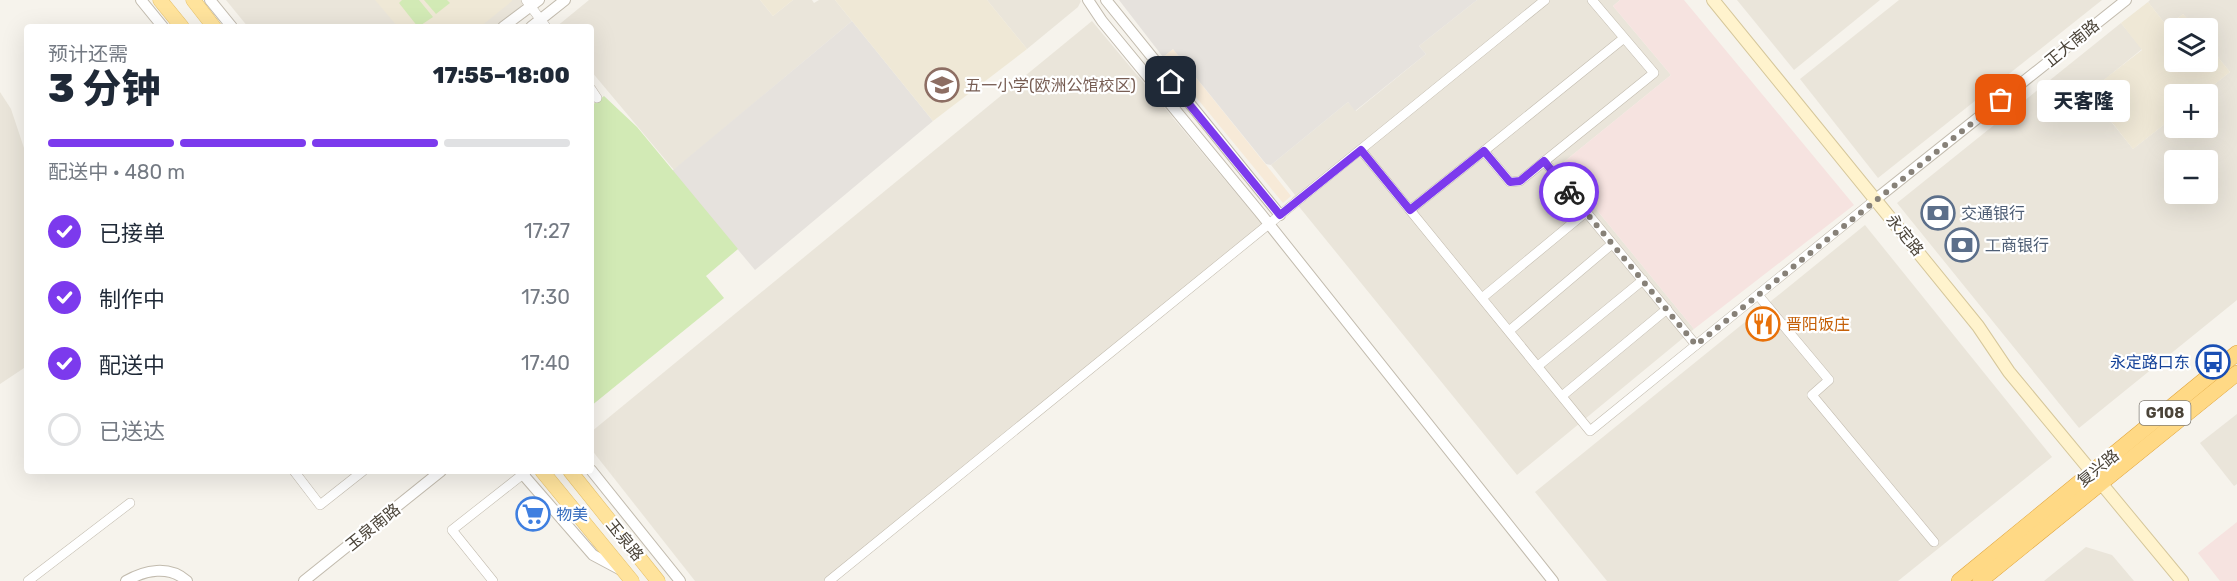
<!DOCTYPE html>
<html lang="zh">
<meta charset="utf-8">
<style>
:root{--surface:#fff;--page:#f2f2f3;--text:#1f2937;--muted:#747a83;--line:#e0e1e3;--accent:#7c3aed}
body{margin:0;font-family:Rubik,"Noto Sans SC",sans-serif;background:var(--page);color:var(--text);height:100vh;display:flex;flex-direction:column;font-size:22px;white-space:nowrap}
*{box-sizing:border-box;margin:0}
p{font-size:20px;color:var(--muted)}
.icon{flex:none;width:33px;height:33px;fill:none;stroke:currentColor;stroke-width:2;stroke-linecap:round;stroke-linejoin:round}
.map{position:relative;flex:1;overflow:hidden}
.side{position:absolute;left:24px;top:24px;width:570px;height:450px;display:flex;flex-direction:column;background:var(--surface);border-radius:6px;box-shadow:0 6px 24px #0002}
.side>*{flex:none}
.buttons{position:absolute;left:2164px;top:18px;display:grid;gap:12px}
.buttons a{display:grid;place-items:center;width:54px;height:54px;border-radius:6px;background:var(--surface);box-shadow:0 6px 24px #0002;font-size:30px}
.pin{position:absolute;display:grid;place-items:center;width:51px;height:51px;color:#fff;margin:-26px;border-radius:12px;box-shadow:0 3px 9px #0006}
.courier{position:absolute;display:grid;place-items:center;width:60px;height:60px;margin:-30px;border:4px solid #7c3aed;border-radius:50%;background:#fff;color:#222;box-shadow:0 2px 8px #0007}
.bubble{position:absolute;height:42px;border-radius:6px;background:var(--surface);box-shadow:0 6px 24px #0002;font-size:20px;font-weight:800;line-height:42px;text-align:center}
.summary em{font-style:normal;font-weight:800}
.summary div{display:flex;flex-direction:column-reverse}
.summary{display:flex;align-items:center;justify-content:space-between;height:102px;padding:0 24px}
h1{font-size:39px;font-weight:800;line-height:45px}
.bar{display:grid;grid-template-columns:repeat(4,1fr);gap:9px 6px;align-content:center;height:72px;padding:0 24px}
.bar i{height:8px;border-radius:4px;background:var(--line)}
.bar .current{background:var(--accent)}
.bar p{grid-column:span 4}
ol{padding:0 24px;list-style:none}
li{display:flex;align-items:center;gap:18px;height:66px}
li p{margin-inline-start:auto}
li .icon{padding:6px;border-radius:50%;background:var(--accent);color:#fff;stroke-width:4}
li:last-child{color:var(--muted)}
li i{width:33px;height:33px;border:3px solid var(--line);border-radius:50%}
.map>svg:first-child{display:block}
.residential{fill:#eae5da;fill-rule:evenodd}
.commercial{fill:#f7ead8}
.industrial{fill:#e6e2dd}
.education{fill:#efe8d6}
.medical{fill:#f6e3e0}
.green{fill:#d2eab5}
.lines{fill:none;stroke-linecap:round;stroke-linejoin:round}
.minor-casing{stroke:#c2bbae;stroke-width:10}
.tertiary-casing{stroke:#c2bbae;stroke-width:12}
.secondary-casing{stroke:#d6c79b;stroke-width:14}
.primary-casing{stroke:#e6c16a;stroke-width:15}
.trunk-casing{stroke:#e0a43c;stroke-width:16}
.minor{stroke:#fff;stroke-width:9}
.tertiary{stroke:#fff;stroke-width:10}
.secondary{stroke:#fff3cd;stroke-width:12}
.primary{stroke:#ffe39c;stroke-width:14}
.trunk{stroke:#ffd985;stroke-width:15}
.done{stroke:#878178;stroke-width:6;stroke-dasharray:0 10.8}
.route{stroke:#7c3aed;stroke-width:8}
.labels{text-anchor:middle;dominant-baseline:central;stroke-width:4.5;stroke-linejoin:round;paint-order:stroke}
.shield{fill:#fff;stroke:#817c74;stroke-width:1.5}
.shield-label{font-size:15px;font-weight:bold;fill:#4b4439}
.street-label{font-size:16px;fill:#4b4439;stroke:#fff}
.education-label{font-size:16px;fill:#785e54;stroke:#fff;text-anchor:start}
.service-label{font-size:16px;fill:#4e5e75;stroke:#fff;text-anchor:start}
.food-label{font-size:16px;fill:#c56008;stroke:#fff;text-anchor:start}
.transit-label{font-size:16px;fill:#164399;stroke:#fff;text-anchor:end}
.shop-label{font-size:16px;fill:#366cbe;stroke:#fff;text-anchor:start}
</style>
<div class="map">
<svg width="2237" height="581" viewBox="0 0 2237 581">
<rect width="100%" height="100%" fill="#f6f3ec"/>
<!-- residential -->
<g class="residential">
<polygon points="226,0 528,0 496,27 248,27"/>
<polygon points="589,0 760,0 773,16 793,0 812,0 814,3 819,0 835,0 852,21 674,170 591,71 591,27 556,27"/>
<polygon points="987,0 1080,0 1081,1 1078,7 1027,49"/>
<polygon points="1477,0 1620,0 1613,6 1671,75 1560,165 1694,329 1517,475 1292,198 1295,195 1271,165 1348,102 1356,111 1426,54 1419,46"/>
<polygon points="1737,0 1880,0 1794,70"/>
<polygon points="1899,0 2102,0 1878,178 1800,79"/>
<path d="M2150 0H2237V300L2079 428 1897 203 2121 23 2142 49 2088 93 2133 149 2175 116V128H2208V94H2202L2230 72 2208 45V28H2195L2183 14 2167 26 2148 2ZM2175 160H2208V194H2175Z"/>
<polygon points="1092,21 1265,228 836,581 695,581 591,449 591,432"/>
<polygon points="0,92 11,109 27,157 27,366 0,384"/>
<polygon points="1865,225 2052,457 1898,581 1607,581 1535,492"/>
<polygon points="2237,414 2237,484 2234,486 2200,443"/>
<polygon points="2086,547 2112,555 2134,581 2044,581"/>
</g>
<!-- commercial -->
<polygon class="commercial" points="1173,49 1291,196 1283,203 1163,57"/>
<!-- industrial -->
<g class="industrial">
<polygon points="1119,0 1477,0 1419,46 1426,54 1355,111 1348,102 1271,165 1266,164 1173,49 1163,57"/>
<polygon points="852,21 933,121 755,270 672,171"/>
</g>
<!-- education -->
<g class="education">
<polygon points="375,0 512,0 512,1 480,27 398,27"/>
<polygon points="760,0 793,0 773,16"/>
<polygon points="835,0 987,0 1027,49 933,121"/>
<polygon points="2148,2 2167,26 2183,14 2195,28 2175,28 2175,62 2208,62 2208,45 2230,72 2202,94 2175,94 2175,116 2133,149 2088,92 2142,50 2121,23"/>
</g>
<!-- medical -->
<g class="medical">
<polygon points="1620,0 1684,0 1854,205 1694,329 1560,165 1671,75 1613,6"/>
<polygon points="2237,522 2237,581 2220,581 2198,553"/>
</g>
<!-- green -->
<g class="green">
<polygon points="402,0 419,0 433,17 418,27 399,3"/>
<polygon points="424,0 447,0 450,3 436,14"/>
<polygon points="604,96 637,127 738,249 706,276 724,298 591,406 591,106"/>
</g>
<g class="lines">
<defs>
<g id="minor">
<polyline points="526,0 546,27"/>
<polyline points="1592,0 1654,73 1520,181 1510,182 1484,151 1624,38"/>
<polyline points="591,89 597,98"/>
<polyline points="1361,150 1590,431 1876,199"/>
<polyline points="1544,161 1696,345"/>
<polyline points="1410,210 1484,151"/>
<polyline points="1758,295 1829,380 1812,395 1934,542"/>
<polyline points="1482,298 1586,212"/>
<polyline points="1509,331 1612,244"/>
<polyline points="1538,366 1643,280"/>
<polyline points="1562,396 1667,309"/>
<polyline points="294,471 320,505 363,471"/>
<polyline points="28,581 130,503"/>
<polyline points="493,581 452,530 527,471"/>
<polyline points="829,581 1545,0"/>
</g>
<g id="tertiary">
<polyline points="141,0 163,27"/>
<polyline points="210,0 232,27"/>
<polyline points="1088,0 1102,21 1261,214 1553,581"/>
<polyline points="1106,0 1280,215"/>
<polyline points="503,27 539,0"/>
<polyline points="531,27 565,0"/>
<polyline points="1876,199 2126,0"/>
<polyline points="591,470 680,581"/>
<polyline points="520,471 593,555 623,571"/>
<path d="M126 581C145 570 169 565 187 581"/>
<polyline points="304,581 441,471"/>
</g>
<polyline id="secondary" points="1713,0 1978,326 2009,372 2182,581"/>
<g id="primary">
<polyline points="160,0 182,27"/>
<polyline points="193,0 214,27"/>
<polyline points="542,471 632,581"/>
<polyline points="570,471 658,581"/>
</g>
<g id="trunk">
<polyline points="1959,581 2237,353"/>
<polyline points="1980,581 2237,373"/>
</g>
</defs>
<!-- minor casing -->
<use href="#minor" class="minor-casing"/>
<!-- tertiary casing -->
<use href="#tertiary" class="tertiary-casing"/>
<!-- secondary casing -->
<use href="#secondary" class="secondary-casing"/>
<!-- primary casing -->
<use href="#primary" class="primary-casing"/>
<!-- trunk casing -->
<use href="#trunk" class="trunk-casing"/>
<!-- minor -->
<use href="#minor" class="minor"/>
<!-- tertiary -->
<use href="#tertiary" class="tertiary"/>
<!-- secondary -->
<use href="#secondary" class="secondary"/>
<!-- primary -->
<use href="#primary" class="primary"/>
<!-- trunk -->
<use href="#trunk" class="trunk"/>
</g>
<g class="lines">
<!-- done -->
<polyline class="done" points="1569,192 1696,345 2001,100"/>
<!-- route -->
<polyline class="route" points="1171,82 1280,215 1361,150 1410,210 1484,151 1510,182 1520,181 1544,161 1569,192"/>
</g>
<!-- icons -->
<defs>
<symbol id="school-ring" viewBox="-11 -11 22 22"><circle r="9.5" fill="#fff" stroke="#8d6e63" stroke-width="1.5"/><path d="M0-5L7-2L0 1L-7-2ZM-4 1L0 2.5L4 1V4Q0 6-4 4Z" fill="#8d6e63"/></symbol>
<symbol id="bank-ring" viewBox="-11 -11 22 22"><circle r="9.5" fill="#fff" stroke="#5c6f8a" stroke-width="1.5"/><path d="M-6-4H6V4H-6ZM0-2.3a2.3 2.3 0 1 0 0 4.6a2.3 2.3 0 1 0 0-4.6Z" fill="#5c6f8a"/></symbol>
<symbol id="restaurant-ring" viewBox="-11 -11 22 22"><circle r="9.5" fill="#fff" stroke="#e8710a" stroke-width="1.5"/><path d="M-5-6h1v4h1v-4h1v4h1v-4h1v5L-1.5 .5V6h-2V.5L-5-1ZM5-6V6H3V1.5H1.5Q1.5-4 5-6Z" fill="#e8710a"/></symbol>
<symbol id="bus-ring" viewBox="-11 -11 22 22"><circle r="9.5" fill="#fff" stroke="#1a4fb4" stroke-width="1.5"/><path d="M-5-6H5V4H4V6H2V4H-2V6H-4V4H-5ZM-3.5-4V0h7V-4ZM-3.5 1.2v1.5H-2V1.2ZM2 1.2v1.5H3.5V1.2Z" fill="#1a4fb4"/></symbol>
<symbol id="supermarket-ring" viewBox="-11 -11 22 22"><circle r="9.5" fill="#fff" stroke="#3f7fe0" stroke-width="1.5"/><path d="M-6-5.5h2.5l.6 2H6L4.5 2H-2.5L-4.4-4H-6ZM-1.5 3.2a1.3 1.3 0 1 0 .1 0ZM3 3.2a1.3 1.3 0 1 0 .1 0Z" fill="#3f7fe0"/></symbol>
</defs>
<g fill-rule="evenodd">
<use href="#school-ring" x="923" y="66" width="38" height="38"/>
<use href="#bank-ring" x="1919" y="194" width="38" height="38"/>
<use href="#bank-ring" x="1943" y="226" width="38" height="38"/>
<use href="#restaurant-ring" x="1744" y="305" width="38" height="38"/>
<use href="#bus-ring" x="2194" y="343" width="38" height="38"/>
<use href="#supermarket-ring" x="514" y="495" width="38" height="38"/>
</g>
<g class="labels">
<!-- shield labels -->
<rect class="shield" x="2139.5" y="401" width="51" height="24" rx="4.5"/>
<g class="shield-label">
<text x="2165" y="413">G108</text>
</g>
<!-- street labels -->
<g class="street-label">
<text transform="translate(2072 43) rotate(-39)">正大南路</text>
<text transform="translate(1905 235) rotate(51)">永定路</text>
<text transform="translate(2098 468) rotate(-39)">复兴路</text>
<text transform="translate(373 527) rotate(-39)">玉泉南路</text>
<text transform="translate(625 540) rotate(51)">玉泉路</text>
</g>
<!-- education labels -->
<g class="education-label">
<text x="965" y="85">五一小学(欧洲公馆校区)</text>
</g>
<!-- service labels -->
<g class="service-label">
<text x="1961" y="213">交通银行</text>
<text x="1985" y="245">工商银行</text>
</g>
<!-- food labels -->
<g class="food-label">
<text x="1786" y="324">晋阳饭庄</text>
</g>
<!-- transit labels -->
<g class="transit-label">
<text x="2190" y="362">永定路口东</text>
</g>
<!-- shop labels -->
<g class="shop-label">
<text x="556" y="514">物美</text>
</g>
</g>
</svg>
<div class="buttons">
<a><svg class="icon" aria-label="layers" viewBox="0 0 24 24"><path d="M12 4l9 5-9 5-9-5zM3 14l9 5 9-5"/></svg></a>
<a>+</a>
<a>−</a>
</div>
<div class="pin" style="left:2001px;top:100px;background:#ea580c"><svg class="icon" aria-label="bag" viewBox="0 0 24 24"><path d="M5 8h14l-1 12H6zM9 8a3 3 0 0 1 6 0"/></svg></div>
<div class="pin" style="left:1171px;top:82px;background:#1f2937"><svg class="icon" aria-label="home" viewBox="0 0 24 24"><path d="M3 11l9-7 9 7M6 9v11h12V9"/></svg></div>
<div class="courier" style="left:1569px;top:192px"><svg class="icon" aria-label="bike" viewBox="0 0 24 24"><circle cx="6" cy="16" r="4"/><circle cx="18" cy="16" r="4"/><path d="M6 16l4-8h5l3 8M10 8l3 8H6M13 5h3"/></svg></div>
<div class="bubble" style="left:2037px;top:80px;width:93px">天客隆</div>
<section class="side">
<div class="summary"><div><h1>3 分钟</h1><p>预计还需</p></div><em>17:55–18:00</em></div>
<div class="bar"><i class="current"></i><i class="current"></i><i class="current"></i><i></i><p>配送中 · 480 m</p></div>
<ol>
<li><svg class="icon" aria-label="check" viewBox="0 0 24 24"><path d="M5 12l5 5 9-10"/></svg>已接单<p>17:27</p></li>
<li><svg class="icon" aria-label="check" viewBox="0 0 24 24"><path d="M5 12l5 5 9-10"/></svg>制作中<p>17:30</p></li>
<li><svg class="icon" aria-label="check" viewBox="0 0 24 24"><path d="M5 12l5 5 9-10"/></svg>配送中<p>17:40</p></li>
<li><i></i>已送达</li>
</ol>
</section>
</div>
